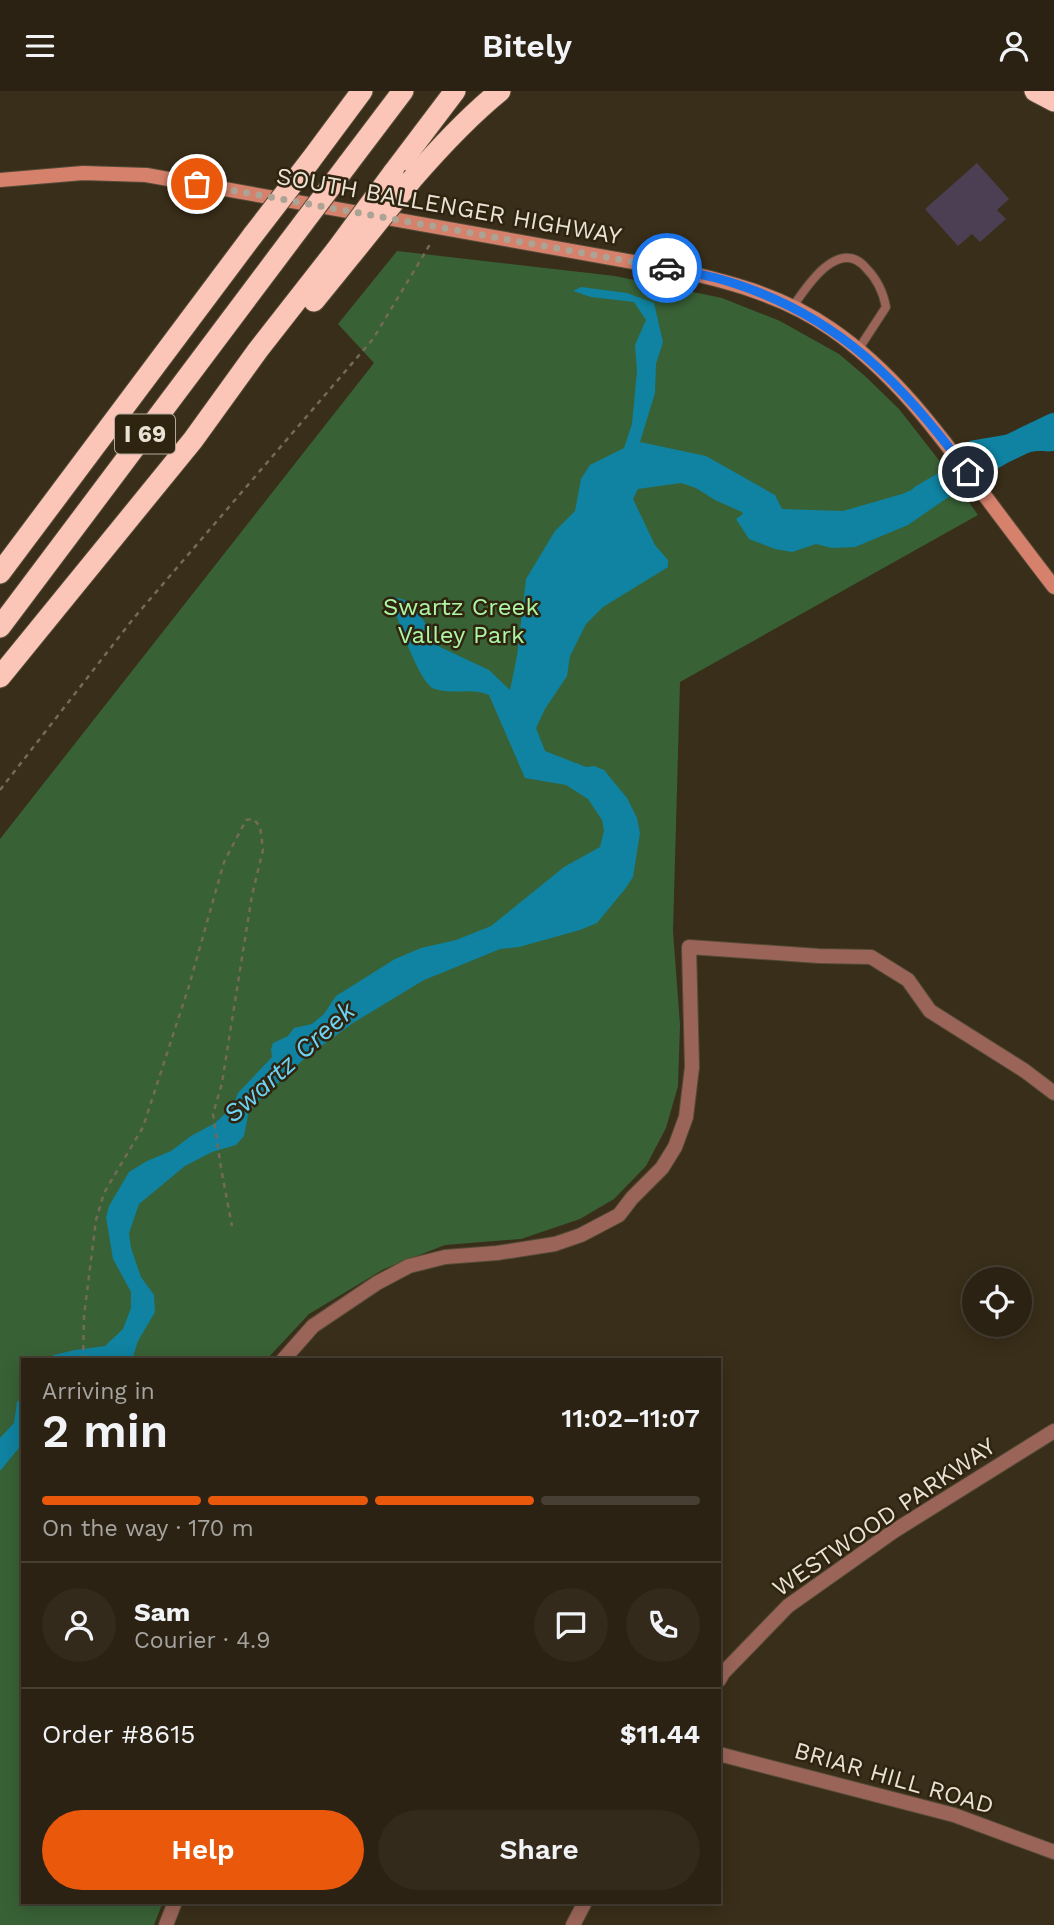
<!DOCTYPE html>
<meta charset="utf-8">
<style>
:root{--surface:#2b2213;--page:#332a1c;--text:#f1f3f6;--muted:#a6a4a0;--line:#473f33;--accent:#ea580c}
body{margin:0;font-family:"Work Sans",sans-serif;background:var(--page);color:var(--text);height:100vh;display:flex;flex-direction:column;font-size:26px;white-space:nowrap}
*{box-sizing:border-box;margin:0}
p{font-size:23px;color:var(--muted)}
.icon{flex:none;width:38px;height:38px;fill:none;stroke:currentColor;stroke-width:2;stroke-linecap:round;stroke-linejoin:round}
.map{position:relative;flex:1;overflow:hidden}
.panel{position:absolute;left:21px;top:1267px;width:700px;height:546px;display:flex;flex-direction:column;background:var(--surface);border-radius:0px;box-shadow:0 4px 18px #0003,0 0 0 2px var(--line)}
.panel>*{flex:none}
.tools{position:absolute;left:962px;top:1176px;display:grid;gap:14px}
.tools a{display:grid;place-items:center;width:70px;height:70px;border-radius:50%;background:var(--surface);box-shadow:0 4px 18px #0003,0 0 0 2px var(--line);font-size:35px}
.pin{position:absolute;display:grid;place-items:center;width:60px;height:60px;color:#fff;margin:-30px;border:4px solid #fff;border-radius:50%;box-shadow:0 2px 7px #0007}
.courier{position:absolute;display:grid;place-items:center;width:70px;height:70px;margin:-35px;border:5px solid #1a73e8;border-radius:50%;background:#fff;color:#222;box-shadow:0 2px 9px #0007}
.headline em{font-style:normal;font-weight:600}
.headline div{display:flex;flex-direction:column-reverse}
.headline{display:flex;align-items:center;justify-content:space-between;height:119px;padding:0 21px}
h1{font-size:46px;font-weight:600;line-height:52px}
.bar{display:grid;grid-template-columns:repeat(4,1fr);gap:10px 7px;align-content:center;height:84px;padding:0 21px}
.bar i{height:9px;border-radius:5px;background:var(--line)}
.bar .on{background:var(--accent)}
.bar p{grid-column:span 4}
.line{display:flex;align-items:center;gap:18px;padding:0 21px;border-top:2px solid var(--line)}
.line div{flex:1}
.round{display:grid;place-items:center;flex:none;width:74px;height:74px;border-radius:37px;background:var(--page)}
.button{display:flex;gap:14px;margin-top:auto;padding:14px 21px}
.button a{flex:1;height:80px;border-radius:42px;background:var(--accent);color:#fff;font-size:28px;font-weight:600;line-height:80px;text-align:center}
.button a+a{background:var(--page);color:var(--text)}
header{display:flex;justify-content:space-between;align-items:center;height:91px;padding:0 21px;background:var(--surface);font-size:32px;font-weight:600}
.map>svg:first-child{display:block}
.green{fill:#396136}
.water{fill:#0f83a1}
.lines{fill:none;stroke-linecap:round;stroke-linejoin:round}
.river{stroke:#0f83a1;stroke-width:26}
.building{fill:#4c3f53}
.lane-casing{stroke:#554b37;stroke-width:10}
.street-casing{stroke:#554b37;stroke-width:16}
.secondary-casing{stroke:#554b37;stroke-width:16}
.highway-casing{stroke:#554b37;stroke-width:23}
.path{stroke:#736a57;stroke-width:2.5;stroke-dasharray:5 5;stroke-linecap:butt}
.lane{stroke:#9a6558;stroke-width:8}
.street{stroke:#9a6558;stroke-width:14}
.secondary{stroke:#d6816c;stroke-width:14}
.highway{stroke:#fbc5b8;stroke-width:21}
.highway-bridge-casing{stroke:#554b37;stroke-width:23;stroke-linecap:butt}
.highway-bridge{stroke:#fbc5b8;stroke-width:21}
.done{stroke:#aba393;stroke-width:7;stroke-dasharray:0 12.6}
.route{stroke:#1a73e8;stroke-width:9}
.labels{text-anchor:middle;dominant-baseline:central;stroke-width:5;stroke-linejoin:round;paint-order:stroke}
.shield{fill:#2f240f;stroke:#b1a99a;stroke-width:2}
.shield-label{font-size:23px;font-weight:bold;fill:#e9e2d5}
.street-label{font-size:24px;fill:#e9e2d5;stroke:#2f240f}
.park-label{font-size:24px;fill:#acf6a5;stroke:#2f240f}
.water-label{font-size:26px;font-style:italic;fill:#6ed3f4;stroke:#2f240f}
</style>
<header><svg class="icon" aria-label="menu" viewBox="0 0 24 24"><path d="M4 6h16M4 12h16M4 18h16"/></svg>Bitely<svg class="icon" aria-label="person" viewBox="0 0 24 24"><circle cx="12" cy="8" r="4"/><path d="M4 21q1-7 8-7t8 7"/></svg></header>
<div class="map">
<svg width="1054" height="1834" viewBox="0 0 1054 1834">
<rect width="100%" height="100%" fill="#392e19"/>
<!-- green -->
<polygon class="green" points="397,160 615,185 722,207 780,230 839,263 865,285 899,318 942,373 978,424 680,591 673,840 680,934 678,995 666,1037 646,1075 614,1108 580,1128 521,1148 445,1154 384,1178 309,1223 266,1269 23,1269 23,1811 163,1811 154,1834 0,1834 0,748 374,272 338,233"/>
<!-- water -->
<g class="water">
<path d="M581 196 627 202 654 212 663 251 656 273 655 302 640 351 706 365 775 404 782 418 843 420 902 403 925 393 946 379 960 398 908 434 855 456 832 457 816 453 792 461 775 458 749 448 736 428 743 423 742 421 715 409 696 397 681 392 638 398 633 408 655 454 668 469V476L603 516 586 533 570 565 567 585 545 618 536 637 545 660 586 676 594 675 604 679 627 707 637 727 640 742 633 786 625 798 597 832 580 839 519 856 500 858 444 881 424 889 353 932 305 967 249 1019 244 1045 236 1054 212 1061 185 1075 139 1113 129 1142 131 1157 141 1186 154 1204 155 1221 138 1250 132 1269H50L54 1264 75 1259 105 1255 123 1238 131 1217V1201L113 1168 106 1126 109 1115 129 1081 147 1070 171 1060 191 1045 215 1032 233 1015 238 1002 272 966 271 958 273 952 288 945 294 937 312 933 324 923 336 905 395 868 421 857 456 849 491 835 564 776 600 756 604 740 602 729 588 708 566 694 525 687 489 604C472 596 454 604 435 598 419 594 396 523 390 505L405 509 417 519 440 556 489 579 510 599 517 565 526 488 555 440 575 420 581 388 590 374 624 357 632 333 637 280 635 254 646 229 634 211 591 206 573 200Z"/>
<path d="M1054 326V360C1048 361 1043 360 1037 360 1022 362 1002 369 990 378L969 350 1016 342Z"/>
<polygon points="23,1306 23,1352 0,1380 0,1347 14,1332 17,1311"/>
</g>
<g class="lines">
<!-- river -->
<polyline class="river" points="923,406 1002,360 1054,335"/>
</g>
<!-- building -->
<polygon class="building" points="977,72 1009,108 997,119 1006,128 980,151 972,143 958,155 925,118"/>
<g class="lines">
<defs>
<path id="lane" d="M792 217C806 196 839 145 866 177 877 188 883 200 886 216L858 259"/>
<g id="street">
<polyline points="283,1269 313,1235 377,1192 409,1175 445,1166 497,1162 555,1153 581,1144 619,1124 632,1107 662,1077 675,1056 686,1026 692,976 689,856 819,865 871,866 908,889 930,920 1025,980 1054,1002"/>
<polyline points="719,1589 723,1582 788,1515 894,1440 1054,1340"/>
<polyline points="719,1663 954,1724 1054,1761"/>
<polyline points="166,1834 175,1811"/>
<polyline points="573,1834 585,1811"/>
</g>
<path id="secondary" d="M0 89 83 82 146 84 667 177C724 189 783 204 831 238 891 279 934 336 977 394 1002 428 1028 462 1054 496"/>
<g id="highway">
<polyline points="1035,0 1054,10"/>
<polyline points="310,70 362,0"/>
<polyline points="347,74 403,0"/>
<polyline points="393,82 455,0"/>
<path d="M414 86C441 55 468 26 500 0"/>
<polyline points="314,210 353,162"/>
<polyline points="0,482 253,144"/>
<polyline points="0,536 289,151"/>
<polyline points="0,586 193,349 258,259 337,158"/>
</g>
</defs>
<!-- lane casing -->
<use href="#lane" class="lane-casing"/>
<!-- street casing -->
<use href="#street" class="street-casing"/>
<!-- secondary casing -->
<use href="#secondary" class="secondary-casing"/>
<!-- highway casing -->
<use href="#highway" class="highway-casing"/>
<!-- path -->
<g class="path">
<polyline points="0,699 133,528 373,248 432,150"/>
<polyline points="83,1269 84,1225 96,1129 104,1102 143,1036 189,895 224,771 246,729 253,728 260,735 263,759 252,804 222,992 213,1023 221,1077 232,1135"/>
</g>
<!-- lane -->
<use href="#lane" class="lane"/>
<!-- street -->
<use href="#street" class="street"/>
<!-- secondary -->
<use href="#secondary" class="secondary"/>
<!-- highway -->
<use href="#highway" class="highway"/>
<defs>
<g id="highway-bridge">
<polyline points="253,144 310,70"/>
<polyline points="289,151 347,74"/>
<polyline points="337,158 393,82"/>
<polyline points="353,162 414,86"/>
</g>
</defs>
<!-- highway-bridge casing -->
<use href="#highway-bridge" class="highway-bridge-casing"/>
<!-- highway-bridge -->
<use href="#highway-bridge" class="highway-bridge"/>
</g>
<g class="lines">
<!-- done -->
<polyline class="done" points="197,93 667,177"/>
<!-- route -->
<path class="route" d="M667 177C688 181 709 184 730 191 841 226 900 291 968 381"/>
</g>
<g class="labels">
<!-- shield labels -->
<rect class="shield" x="115" y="323.5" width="60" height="39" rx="5"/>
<g class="shield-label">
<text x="145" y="343">I 69</text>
</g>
<!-- street labels -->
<g class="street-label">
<text transform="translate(449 115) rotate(10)">SOUTH BALLENGER HIGHWAY</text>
<text transform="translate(884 1426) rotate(-34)">WESTWOOD PARKWAY</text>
<text transform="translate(894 1687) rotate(16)">BRIAR HILL ROAD</text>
</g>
<!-- park labels -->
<g class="park-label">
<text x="461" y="516">Swartz Creek<tspan x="461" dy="28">Valley Park</tspan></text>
</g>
<!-- water labels -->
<g class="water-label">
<text transform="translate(289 971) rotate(-42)">Swartz Creek</text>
</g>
</g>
</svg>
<div class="tools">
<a><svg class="icon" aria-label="locate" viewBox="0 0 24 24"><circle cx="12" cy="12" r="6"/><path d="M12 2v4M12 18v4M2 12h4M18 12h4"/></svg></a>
</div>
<div class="pin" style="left:197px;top:93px;background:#ea580c"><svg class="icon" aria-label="bag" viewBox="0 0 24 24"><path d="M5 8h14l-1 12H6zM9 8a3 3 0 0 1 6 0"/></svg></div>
<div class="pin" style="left:968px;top:381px;background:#1f2937"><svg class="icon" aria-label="home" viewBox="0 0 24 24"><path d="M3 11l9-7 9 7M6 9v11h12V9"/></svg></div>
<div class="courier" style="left:667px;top:177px"><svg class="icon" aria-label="car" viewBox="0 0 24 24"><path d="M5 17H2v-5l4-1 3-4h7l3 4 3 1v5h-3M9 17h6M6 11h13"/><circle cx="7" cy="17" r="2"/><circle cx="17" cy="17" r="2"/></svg></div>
<section class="panel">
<div class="headline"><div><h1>2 min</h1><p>Arriving in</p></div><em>11:02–11:07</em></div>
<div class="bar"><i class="on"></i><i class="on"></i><i class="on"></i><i></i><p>On the way · 170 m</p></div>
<div class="line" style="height:126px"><a class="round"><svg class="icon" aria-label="person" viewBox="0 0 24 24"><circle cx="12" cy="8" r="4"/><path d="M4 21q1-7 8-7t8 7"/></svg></a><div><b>Sam</b><p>Courier · 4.9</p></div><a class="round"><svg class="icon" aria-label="chat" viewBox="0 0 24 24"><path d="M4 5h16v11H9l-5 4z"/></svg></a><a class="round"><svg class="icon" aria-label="phone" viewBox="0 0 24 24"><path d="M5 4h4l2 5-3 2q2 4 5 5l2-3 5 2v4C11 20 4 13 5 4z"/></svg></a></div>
<div class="line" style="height:91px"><div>Order #8615</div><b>$11.44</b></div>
<div class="button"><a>Help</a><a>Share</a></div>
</section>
</div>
